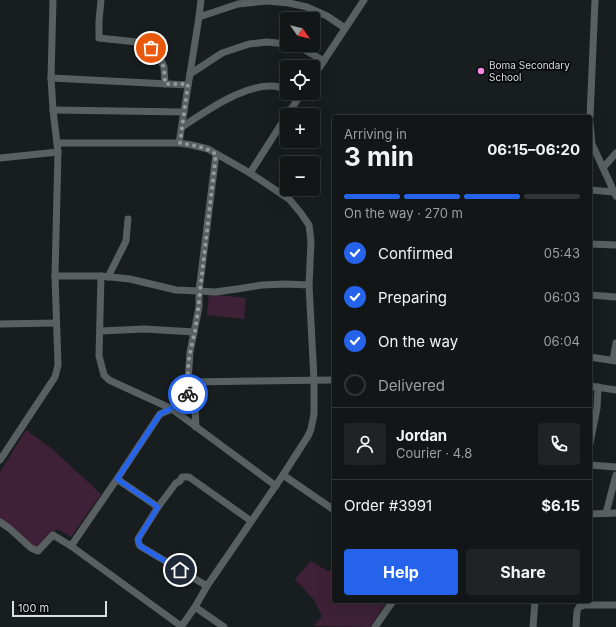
<!DOCTYPE html>
<meta charset="utf-8">
<style>
:root{--surface:#121617;--page:#1f2324;--text:#f1f3f6;--muted:#9c9fa1;--line:#313536;--accent:#2563eb}
body{margin:0;font-family:Inter,sans-serif;background:var(--page);color:var(--text);height:100vh;display:flex;flex-direction:column;font-size:15px;white-space:nowrap}
*{box-sizing:border-box;margin:0}
p{font-size:13px;color:var(--muted)}
.icon{flex:none;width:22px;height:22px;fill:none;stroke:currentColor;stroke-width:2;stroke-linecap:round;stroke-linejoin:round}
.map{position:relative;flex:1;overflow:hidden}
.side{position:absolute;left:332px;top:115px;width:260px;height:488px;display:flex;flex-direction:column;background:var(--surface);border-radius:4px;box-shadow:0 4px 16px #0002,0 0 0 1px var(--line)}
.side>*{flex:none}
.needle{width:26px;rotate:124deg}
.tools{position:absolute;left:280px;top:12px;display:grid;gap:8px}
.tools a{display:grid;place-items:center;width:40px;height:40px;border-radius:4px;background:var(--surface);box-shadow:0 4px 16px #0002,0 0 0 1px var(--line);font-size:20px}
.scale{position:absolute;left:12px;bottom:10px;width:95px;box-sizing:border-box;padding-left:4px;border:2px solid #dbdfdf;border-top:0;font-size:11px;line-height:14px;white-space:nowrap;color:#dbdfdf;-webkit-text-stroke:3px #050708;paint-order:stroke}
.pin{position:absolute;display:grid;place-items:center;width:34px;height:34px;color:#fff;margin:-17px;border:2px solid #fff;border-radius:50%;box-shadow:0 1px 4px #0007}
.courier{position:absolute;display:grid;place-items:center;width:40px;height:40px;margin:-20px;border:3px solid #2563eb;border-radius:50%;background:#fff;color:#222;box-shadow:0 1px 5px #0007}
.overview em{font-style:normal;font-weight:700}
.overview div{display:flex;flex-direction:column-reverse}
.overview{display:flex;align-items:center;justify-content:space-between;height:68px;padding:0 12px}
h1{font-size:26px;font-weight:700;line-height:30px}
.bar{display:grid;grid-template-columns:repeat(4,1fr);gap:6px 4px;align-content:center;height:48px;padding:0 12px}
.bar i{height:5px;border-radius:3px;background:var(--line)}
.bar .selected{background:var(--accent)}
.bar p{grid-column:span 4}
.line{display:flex;align-items:center;gap:10px;padding:0 12px;border-top:1px solid var(--line)}
.line div{flex:1}
.round{display:grid;place-items:center;flex:none;width:42px;height:42px;border-radius:4px;background:var(--page)}
ol{padding:0 12px;list-style:none}
li{display:flex;align-items:center;gap:12px;height:44px}
li p{margin-inline-start:auto}
li .icon{padding:4px;border-radius:50%;background:var(--accent);color:#fff;stroke-width:4}
li:last-child{color:var(--muted)}
li i{width:22px;height:22px;border:2px solid var(--line);border-radius:50%}
.button{display:flex;gap:8px;margin-top:auto;padding:8px 12px}
.button a{flex:1;height:46px;border-radius:4px;background:var(--accent);color:#fff;font-size:16px;font-weight:700;line-height:46px;text-align:center}
.button a+a{background:var(--page);color:var(--text)}
.map>svg:first-child{display:block}
.green{fill:#3e2136}
.lines{fill:none;stroke-linecap:round;stroke-linejoin:round}
.minor{stroke:#586061;stroke-width:7}
.done{stroke:#979b9c;stroke-width:4;stroke-dasharray:0 7.2}
.route{stroke:#2563eb;stroke-width:5}
.poi-dot{fill:#fd86e1;stroke:#050708;stroke-width:1.5}
.labels{text-anchor:middle;dominant-baseline:central;stroke-width:3.5;stroke-linejoin:round;paint-order:stroke}
.poi-label{font-size:10px;fill:#dbdfdf;stroke:#050708;text-anchor:start}
</style>
<div class="map">
<svg width="616" height="627" viewBox="0 0 616 627">
<rect width="100%" height="100%" fill="#181e1f"/>
<!-- green -->
<g class="green">
<polygon points="209,294 246,298 244,319 207,315"/>
<polygon points="26,430 51,448 101,494 71,537 57,529 36,548 0,520 0,472"/>
<polygon points="311,561 327,571 334,570 334,601 387,601 370,627 314,626 322,616 315,601 295,579"/>
</g>
<g class="lines">
<!-- minor -->
<g class="minor">
<polyline points="101,0 99,21 99,38 146,43 161,60 164,67 165,84"/>
<polyline points="199,17 238,4 267,1 289,3 307,7 327,16 345,28"/>
<polyline points="289,45 305,50 324,61"/>
<polyline points="190,74 222,53 249,44 267,42 287,44"/>
<polyline points="313,77 364,0"/>
<polyline points="51,78 188,85"/>
<polyline points="53,110 184,112"/>
<polyline points="287,115 302,93"/>
<polyline points="590,117 595,0"/>
<polyline points="590,123 592,144 616,196"/>
<path d="M182 127C206 111 257 74 287 90"/>
<polyline points="57,143 179,143 192,145 208,149 250,173 289,199 300,212 309,225 311,242 309,285 314,380 314,414 311,429 308,436 283,475 207,586 195,607 181,627"/>
<polyline points="179,143 199,17 201,0"/>
<polyline points="0,158 58,152"/>
<polyline points="603,168 616,153"/>
<polyline points="250,173 287,115"/>
<polyline points="590,190 614,192"/>
<polyline points="590,244 616,245"/>
<polyline points="55,276 101,276 130,279 176,290 199,291 216,154"/>
<path d="M101 276 99 356 104 375 109 380 172 409C181 404 185 398 191 389"/>
<polyline points="108,277 126,241 128,219"/>
<polyline points="590,295 616,297"/>
<polyline points="0,324 56,323"/>
<polyline points="100,331 145,329 194,332"/>
<polyline points="590,357 616,361"/>
<polyline points="613,360 616,343"/>
<polyline points="188,382 334,380"/>
<polyline points="590,386 616,390"/>
<polyline points="196,427 195,409 194,397 188,382 190,352 199,307 199,291 215,292 237,289 262,285 286,284 309,285"/>
<polyline points="590,443 597,408 598,387"/>
<polyline points="0,460 55,377 58,365 55,276 58,152 53,110 51,78 53,0"/>
<polyline points="590,465 616,467"/>
<polyline points="283,475 334,510"/>
<polyline points="117,479 158,507"/>
<polyline points="606,513 616,475"/>
<polyline points="590,514 616,513"/>
<polyline points="0,522 9,528 31,548 38,551 53,535 71,546"/>
<polyline points="207,586 140,546 139,544 138,539 158,507 176,483 180,481 182,477 189,477 251,521"/>
<polyline points="195,607 224,627"/>
<polyline points="181,626 71,546 117,479 160,414 172,409 276,486"/>
<polyline points="375,627 393,601"/>
<polyline points="533,627 535,601"/>
<polyline points="576,627 577,611 579,607 585,605 616,605"/>
</g>
</g>
<g class="lines">
<!-- done -->
<path class="done" d="M151 48C164 63 164 63 165 84H188L180 143C193 145 205 147 216 154L200 291C199 305 197 318 195 331 191 348 184 374 191 390L188 394"/>
<!-- route -->
<polyline class="route" points="180,570 140,546 139,544 138,539 158,507 117,479 160,414 178,405 184,400 188,394"/>
</g>
<!-- markers -->
<circle class="poi-dot" cx="481" cy="71" r="4"/>
<g class="labels">
<!-- poi labels -->
<g class="poi-label">
<text x="489" y="65">Boma Secondary<tspan x="489" dy="12">School</tspan></text>
</g>
</g>
</svg>
<div class="tools">
<a><svg class="needle" viewBox="-14 -14 28 28"><path d="M0-13l5 13h-10z" fill="#e53935"/><path d="M0 13l5-13h-10z" fill="#9c9fa1"/></svg></a>
<a><svg class="icon" aria-label="locate" viewBox="0 0 24 24"><circle cx="12" cy="12" r="6"/><path d="M12 2v4M12 18v4M2 12h4M18 12h4"/></svg></a>
<a>+</a>
<a>−</a>
</div>
<div class="scale">100 m</div>
<div class="pin" style="left:151px;top:48px;background:#ea580c"><svg class="icon" aria-label="bag" viewBox="0 0 24 24"><path d="M5 8h14l-1 12H6zM9 8a3 3 0 0 1 6 0"/></svg></div>
<div class="pin" style="left:180px;top:570px;background:#1f2937"><svg class="icon" aria-label="home" viewBox="0 0 24 24"><path d="M3 11l9-7 9 7M6 9v11h12V9"/></svg></div>
<div class="courier" style="left:188px;top:394px"><svg class="icon" aria-label="bike" viewBox="0 0 24 24"><circle cx="6" cy="16" r="4"/><circle cx="18" cy="16" r="4"/><path d="M6 16l4-8h5l3 8M10 8l3 8H6M13 5h3"/></svg></div>
<section class="side">
<div class="overview"><div><h1>3 min</h1><p>Arriving in</p></div><em>06:15–06:20</em></div>
<div class="bar"><i class="selected"></i><i class="selected"></i><i class="selected"></i><i></i><p>On the way · 270 m</p></div>
<ol>
<li><svg class="icon" aria-label="check" viewBox="0 0 24 24"><path d="M5 12l5 5 9-10"/></svg>Confirmed<p>05:43</p></li>
<li><svg class="icon" aria-label="check" viewBox="0 0 24 24"><path d="M5 12l5 5 9-10"/></svg>Preparing<p>06:03</p></li>
<li><svg class="icon" aria-label="check" viewBox="0 0 24 24"><path d="M5 12l5 5 9-10"/></svg>On the way<p>06:04</p></li>
<li><i></i>Delivered</li>
</ol>
<div class="line" style="height:72px"><a class="round"><svg class="icon" aria-label="person" viewBox="0 0 24 24"><circle cx="12" cy="8" r="4"/><path d="M4 21q1-7 8-7t8 7"/></svg></a><div><b>Jordan</b><p>Courier · 4.8</p></div><a class="round"><svg class="icon" aria-label="phone" viewBox="0 0 24 24"><path d="M5 4h4l2 5-3 2q2 4 5 5l2-3 5 2v4C11 20 4 13 5 4z"/></svg></a></div>
<div class="line" style="height:52px"><div>Order #3991</div><b>$6.15</b></div>
<div class="button"><a>Help</a><a>Share</a></div>
</section>
</div>
